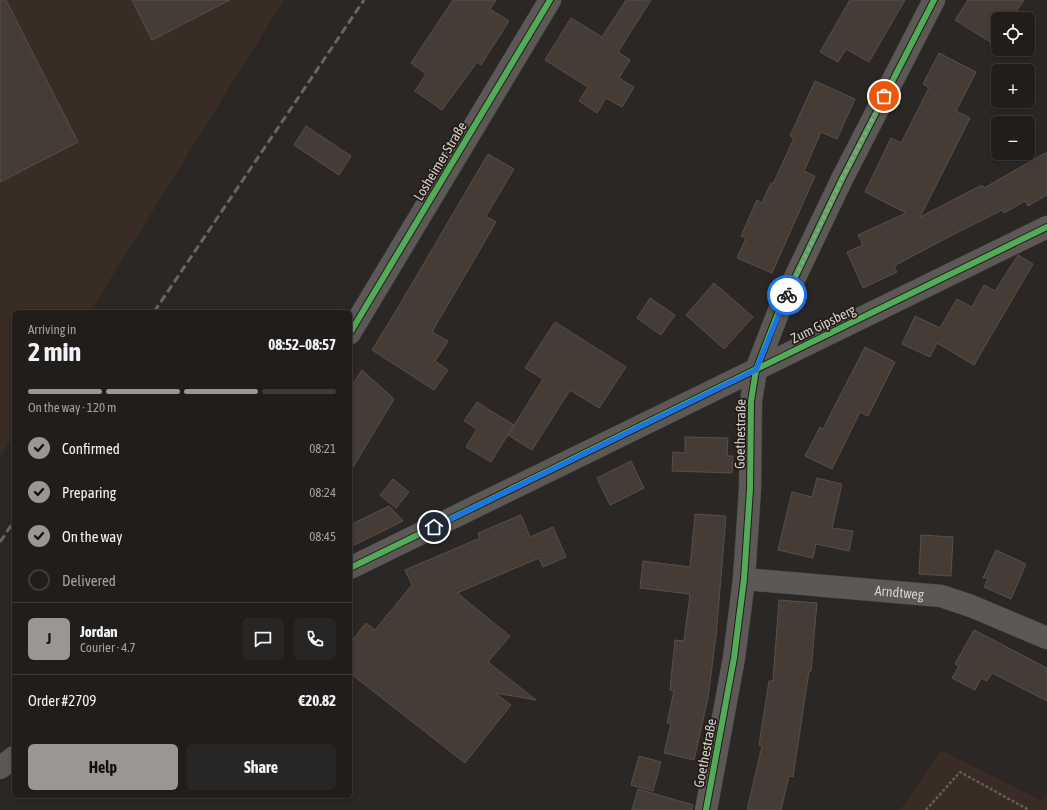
<!DOCTYPE html>
<meta charset="utf-8">
<style>
:root{--surface:#201d1b;--page:#282624;--text:#f1f3f6;--muted:#a2a2a3;--line:#3d3b3a;--accent:#9b9692}
body{margin:0;font-family:"Asap Condensed",sans-serif;background:var(--page);color:var(--text);height:100vh;display:flex;flex-direction:column;font-size:15px;white-space:nowrap}
*{box-sizing:border-box;margin:0}
p{font-size:13px;color:var(--muted)}
.icon{flex:none;width:22px;height:22px;fill:none;stroke:currentColor;stroke-width:2;stroke-linecap:round;stroke-linejoin:round}
.map{position:relative;flex:1;overflow:hidden}
.side{position:absolute;left:12px;top:310px;width:340px;height:488px;display:flex;flex-direction:column;background:var(--surface);border-radius:6px;box-shadow:0 2px 6px #0003,0 0 0 1px var(--line)}
.side>*{flex:none}
.fabs{position:absolute;left:991px;top:12px;display:grid;gap:8px}
.fabs a{display:grid;place-items:center;width:44px;height:44px;border-radius:6px;background:var(--surface);box-shadow:0 2px 6px #0003,0 0 0 1px var(--line);font-size:20px}
.pin{position:absolute;display:grid;place-items:center;width:34px;height:34px;color:#fff;margin:-17px;border:2px solid #fff;border-radius:50%;box-shadow:0 1px 4px #0007}
.courier{position:absolute;display:grid;place-items:center;width:40px;height:40px;margin:-20px;border:3px solid #1a73e8;border-radius:50%;background:#fff;color:#222;box-shadow:0 1px 5px #0007}
.headline em{font-style:normal;font-weight:700}
.headline div{display:flex;flex-direction:column-reverse}
.headline{display:flex;align-items:center;justify-content:space-between;height:68px;padding:0 16px}
h1{font-size:26px;font-weight:700;line-height:30px}
.bar{display:grid;grid-template-columns:repeat(4,1fr);gap:6px 4px;align-content:center;height:48px;padding:0 16px}
.bar i{height:5px;border-radius:3px;background:var(--line)}
.bar .current{background:var(--accent)}
.bar p{grid-column:span 4}
.line{display:flex;align-items:center;gap:10px;padding:0 16px;border-top:1px solid var(--line)}
.line div{flex:1}
.round{display:grid;place-items:center;flex:none;width:42px;height:42px;border-radius:6px;background:var(--page)}
ol{padding:0 16px;list-style:none}
li{display:flex;align-items:center;gap:12px;height:44px}
li p{margin-inline-start:auto}
li .icon{padding:4px;border-radius:50%;background:var(--accent);color:#111;stroke-width:4}
li:last-child{color:var(--muted)}
li i{width:22px;height:22px;border:2px solid var(--line);border-radius:50%}
.primary-button{display:flex;gap:8px;margin-top:auto;padding:8px 16px}
.primary-button a{flex:1;height:46px;border-radius:6px;background:var(--accent);color:#111;font-size:16px;font-weight:700;line-height:46px;text-align:center}
.primary-button a+a{background:var(--page);color:var(--text)}
.map>svg:first-child{display:block}
.built{fill:#382c24}
.building{fill:#463c36;stroke:#54504e}
.lines{fill:none;stroke-linecap:round;stroke-linejoin:round}
.street-casing{stroke:#464240;stroke-width:23}
.secondary-casing{stroke:#464240;stroke-width:23}
.path{stroke:#615d5c;stroke-width:2.5;stroke-dasharray:3 2;stroke-linecap:butt}
.street{stroke:#5b5856;stroke-width:22}
.secondary{stroke:#5b5856;stroke-width:22}
.rail{stroke:#686563;stroke-width:3;stroke-dasharray:8 4;stroke-linecap:butt}
.cycleway-casing{stroke:#241c17;stroke-width:8}
.cycleway{stroke:#51ab58;stroke-width:6}
.done{stroke:#9b9692;stroke-width:4;stroke-dasharray:0 7.2}
.route{stroke:#1a73e8;stroke-width:5}
.labels{text-anchor:middle;dominant-baseline:central;stroke-width:3.5;stroke-linejoin:round;paint-order:stroke}
.street-label{font-size:14px;fill:#d7d1ce;stroke:#241c17}
</style>
<div class="map">
<svg width="1047" height="810" viewBox="0 0 1047 810">
<rect width="100%" height="100%" fill="#2b2724"/>
<!-- built -->
<g class="built">
<polygon points="0,0 284,0 90,312 14,312 14,435 0,457"/>
<polygon points="941,750 1042,801 1047,794 1047,810 900,810"/>
</g>
<!-- building -->
<g class="building">
<polygon points="0,0 6,0 78,142 0,182"/>
<polygon points="132,0 230,0 152,40"/>
<polygon points="453,0 496,0 490,9 509,21 481,65 477,62 442,110 415,91 426,74 411,63"/>
<polygon points="626,0 651,0 618,52 630,60 619,78 634,87 622,107 606,98 597,113 579,101 588,87 545,60 571,18 602,37"/>
<polygon points="850,0 905,0 869,62 846,49 838,62 820,52"/>
<polygon points="968,0 1024,0 1011,19 998,19 997,46 955,20"/>
<polygon points="939,53 976,72 956,111 970,118 920,217 982,185 984,188 1047,152 1047,195 1028,206 1025,201 1004,213 1002,210 958,232 894,266 897,272 863,288 847,252 863,245 858,235 906,213 865,192 891,138 901,143 929,88 923,84"/>
<polygon points="815,81 855,99 837,139 821,132 804,171 815,176 772,273 737,258 746,238 741,236 757,200 762,203 771,183 773,184 794,138 790,136"/>
<polygon points="306,126 351,156 339,175 294,145"/>
<polygon points="488,154 514,169 486,216 496,222 432,332 448,341 435,361 448,370 434,390 372,350 396,311"/>
<polygon points="1018,255 1033,264 974,365 937,343 930,357 902,344 915,316 940,328 957,299 972,307 984,285 995,291"/>
<polygon points="714,283 753,317 724,349 686,315"/>
<polygon points="650,298 675,315 661,335 637,318"/>
<polygon points="555,322 626,367 599,408 570,390 532,450 508,435 543,379 525,368"/>
<polygon points="865,347 895,362 868,416 860,412 832,469 805,456 820,427 823,429"/>
<polygon points="362,370 394,399 350,472 350,388"/>
<polygon points="477,402 514,425 491,462 466,447 477,429 464,421"/>
<polygon points="685,437 728,438 727,456 733,456 732,473 672,471 673,452 685,453"/>
<polygon points="631,461 644,488 610,505 597,478"/>
<polygon points="817,478 842,484 832,528 853,531 849,551 816,544 813,558 778,550 792,492 812,497"/>
<polygon points="393,479 409,492 396,508 380,495"/>
<polygon points="389,506 403,521 350,547 350,525"/>
<polygon points="695,514 726,516 716,636 708,698 694,760 664,753 671,724 667,723 674,691 670,690 675,640 684,641 690,594 640,588 643,561 690,567"/>
<polygon points="521,515 530,537 553,527 566,557 543,567 539,558 457,593 510,636 488,662 536,700 495,693 511,705 465,763 350,673 350,643 366,623 375,630 412,585 405,570 480,538 478,533"/>
<polygon points="921,535 953,537 951,576 919,574"/>
<polygon points="996,550 1026,564 1011,599 984,587 988,578 983,578"/>
<polygon points="779,600 817,603 811,671 809,671 793,777 789,776 781,810 747,810 762,746 759,745 769,681 773,681"/>
<polygon points="974,630 1047,668 1047,701 992,673 987,681 981,678 975,690 952,678 959,666 955,664"/>
<polygon points="639,756 661,762 653,791 631,785"/>
<polygon points="638,789 693,805 692,810 632,810"/>
</g>
<g class="lines">
<defs>
<g id="street">
<polyline points="350,568 1047,227"/>
<path id="s1" d="M744 579 941 596 971 606 1047 638"/>
<polyline points="706,810 734,658 744,579 750,489 751,401 756,370 778,313 842,179 934,0"/>
</g>
<g id="secondary">
<polyline points="350,333 550,0"/>
<polyline points="0,768 14,757"/>
</g>
</defs>
<!-- street casing -->
<use href="#street" class="street-casing"/>
<!-- secondary casing -->
<use href="#secondary" class="secondary-casing"/>
<!-- path -->
<polyline class="path" points="926,810 960,772 1029,810"/>
<!-- street -->
<use href="#street" class="street"/>
<!-- secondary -->
<use href="#secondary" class="secondary"/>
<!-- rail -->
<g class="rail">
<polyline points="154,312 364,0"/>
<polyline points="0,542 14,521"/>
</g>
<defs>
<g id="cycleway">
<polyline points="350,333 550,0"/>
<polyline points="350,568 1047,227"/>
<polyline points="706,810 734,658 744,579 750,489 751,401 756,370 778,313 842,179 934,0"/>
</g>
</defs>
<!-- cycleway casing -->
<use href="#cycleway" class="cycleway-casing"/>
<!-- cycleway -->
<use href="#cycleway" class="cycleway"/>
</g>
<g class="lines">
<!-- done -->
<polyline class="done" points="787,295 842,179 884,96"/>
<!-- route -->
<polyline class="route" points="434,527 756,370 787,295"/>
</g>
<g class="labels">
<!-- street labels -->
<g class="street-label">
<text transform="translate(440 161) rotate(-59)">Losheimer Straße</text>
<text transform="translate(823 324) rotate(-26)">Zum Gipsberg</text>
<text transform="translate(740 434) rotate(-89)">Goethestraße</text>
<text stroke="none"><textPath href="#s1" startOffset="156">Arndtweg</textPath></text>
<text transform="translate(705 753) rotate(-79)">Goethestraße</text>
</g>
</g>
</svg>
<div class="fabs">
<a><svg class="icon" aria-label="locate" viewBox="0 0 24 24"><circle cx="12" cy="12" r="6"/><path d="M12 2v4M12 18v4M2 12h4M18 12h4"/></svg></a>
<a>+</a>
<a>−</a>
</div>
<div class="pin" style="left:884px;top:96px;background:#ea580c"><svg class="icon" aria-label="bag" viewBox="0 0 24 24"><path d="M5 8h14l-1 12H6zM9 8a3 3 0 0 1 6 0"/></svg></div>
<div class="pin" style="left:434px;top:527px;background:#1f2937"><svg class="icon" aria-label="home" viewBox="0 0 24 24"><path d="M3 11l9-7 9 7M6 9v11h12V9"/></svg></div>
<div class="courier" style="left:787px;top:295px"><svg class="icon" aria-label="bike" viewBox="0 0 24 24"><circle cx="6" cy="16" r="4"/><circle cx="18" cy="16" r="4"/><path d="M6 16l4-8h5l3 8M10 8l3 8H6M13 5h3"/></svg></div>
<section class="side">
<div class="headline"><div><h1>2 min</h1><p>Arriving in</p></div><em>08:52–08:57</em></div>
<div class="bar"><i class="current"></i><i class="current"></i><i class="current"></i><i></i><p>On the way · 120 m</p></div>
<ol>
<li><svg class="icon" aria-label="check" viewBox="0 0 24 24"><path d="M5 12l5 5 9-10"/></svg>Confirmed<p>08:21</p></li>
<li><svg class="icon" aria-label="check" viewBox="0 0 24 24"><path d="M5 12l5 5 9-10"/></svg>Preparing<p>08:24</p></li>
<li><svg class="icon" aria-label="check" viewBox="0 0 24 24"><path d="M5 12l5 5 9-10"/></svg>On the way<p>08:45</p></li>
<li><i></i>Delivered</li>
</ol>
<div class="line" style="height:72px"><b class="round" style="background:var(--accent);color:#111">J</b><div><b>Jordan</b><p>Courier · 4.7</p></div><a class="round"><svg class="icon" aria-label="chat" viewBox="0 0 24 24"><path d="M4 5h16v11H9l-5 4z"/></svg></a><a class="round"><svg class="icon" aria-label="phone" viewBox="0 0 24 24"><path d="M5 4h4l2 5-3 2q2 4 5 5l2-3 5 2v4C11 20 4 13 5 4z"/></svg></a></div>
<div class="line" style="height:52px"><div>Order #2709</div><b>€20.82</b></div>
<div class="primary-button"><a>Help</a><a>Share</a></div>
</section>
</div>
